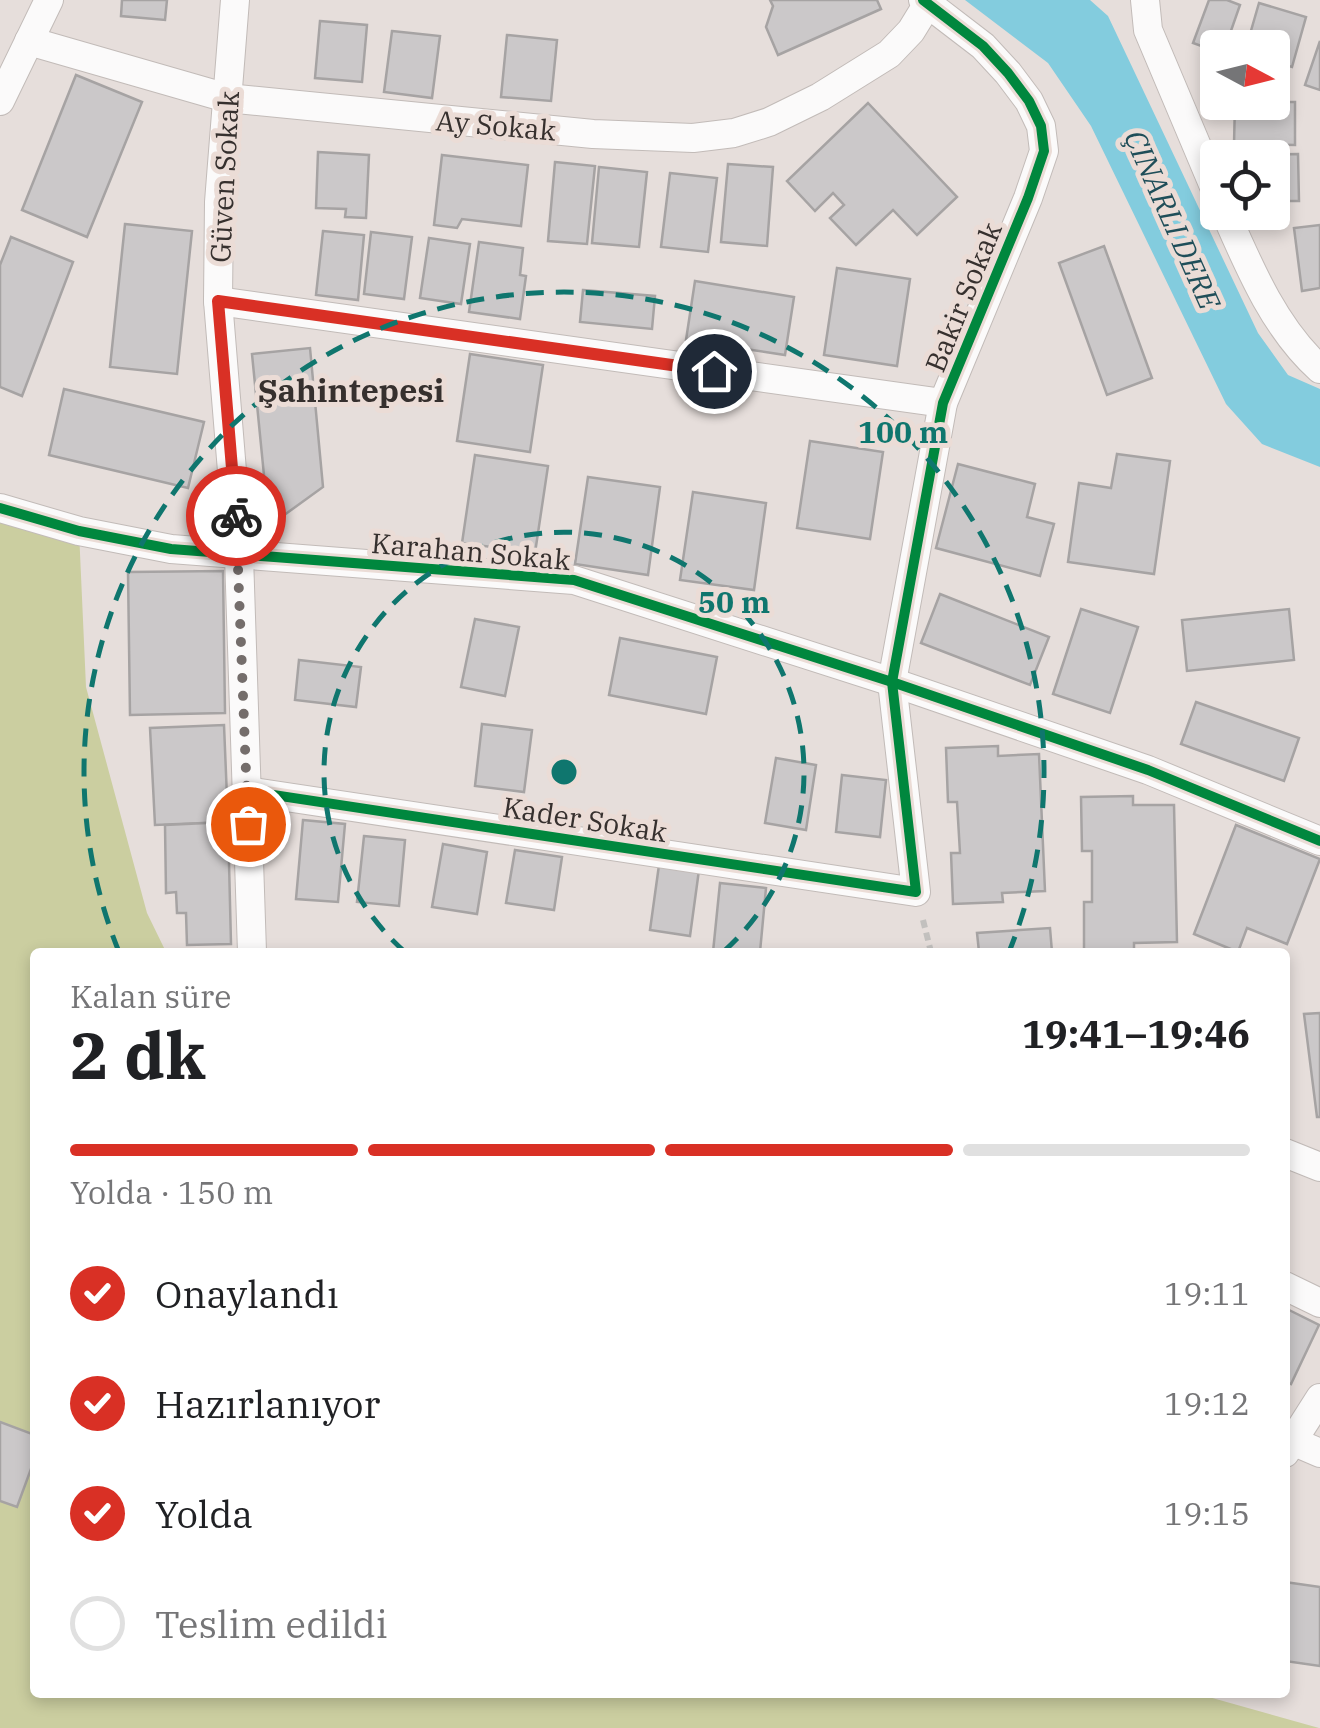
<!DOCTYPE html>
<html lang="tr">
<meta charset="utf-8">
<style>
:root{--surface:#fff;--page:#f6f6f6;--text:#202124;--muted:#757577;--line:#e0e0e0;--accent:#d93025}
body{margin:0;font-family:"IBM Plex Serif",serif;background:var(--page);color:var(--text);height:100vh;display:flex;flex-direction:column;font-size:38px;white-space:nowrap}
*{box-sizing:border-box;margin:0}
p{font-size:32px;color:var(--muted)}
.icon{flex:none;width:55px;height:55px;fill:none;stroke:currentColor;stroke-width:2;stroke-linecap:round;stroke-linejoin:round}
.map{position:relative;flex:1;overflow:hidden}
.panel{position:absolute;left:30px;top:948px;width:1260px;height:750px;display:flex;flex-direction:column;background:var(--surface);border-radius:10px;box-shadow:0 5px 15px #0003}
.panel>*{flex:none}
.needle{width:65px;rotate:97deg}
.controls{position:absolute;left:1200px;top:30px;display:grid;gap:20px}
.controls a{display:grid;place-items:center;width:90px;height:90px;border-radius:10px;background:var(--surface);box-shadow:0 5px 15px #0003;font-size:50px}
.pin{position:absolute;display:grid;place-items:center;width:85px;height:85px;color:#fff;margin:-42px;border:5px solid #fff;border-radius:50%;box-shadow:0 2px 10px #0007}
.courier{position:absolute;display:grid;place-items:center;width:100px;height:100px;margin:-50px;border:8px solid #d93025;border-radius:50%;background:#fff;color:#222;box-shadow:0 2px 12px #0007}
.headline em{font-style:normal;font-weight:700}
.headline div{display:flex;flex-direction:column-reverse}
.headline{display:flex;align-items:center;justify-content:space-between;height:170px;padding:0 40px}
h1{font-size:65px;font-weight:700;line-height:75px}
.bar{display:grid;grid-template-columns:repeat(4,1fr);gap:15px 10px;align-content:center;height:120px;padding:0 40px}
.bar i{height:12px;border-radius:8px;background:var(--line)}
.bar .on{background:var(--accent)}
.bar p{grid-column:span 4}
ol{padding:0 40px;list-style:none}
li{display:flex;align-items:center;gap:30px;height:110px}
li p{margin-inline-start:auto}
li .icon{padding:10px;border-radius:50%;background:var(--accent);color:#fff;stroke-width:4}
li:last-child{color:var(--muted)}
li i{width:55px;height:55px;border:5px solid var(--line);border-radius:50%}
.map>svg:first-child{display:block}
.green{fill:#cbcea0}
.water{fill:#83ccde}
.building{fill:#cbc8c9;stroke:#a6a3a3;stroke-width:2.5}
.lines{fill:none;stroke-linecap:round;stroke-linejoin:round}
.street-casing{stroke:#c2bbb8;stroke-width:30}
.path{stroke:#c2c0be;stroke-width:6;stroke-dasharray:8 5;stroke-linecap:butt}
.street{stroke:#fbfafa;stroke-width:28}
.cycleway-casing{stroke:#ebdcd6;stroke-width:16}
.cycleway{stroke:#00873e;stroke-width:10}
.done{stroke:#746d6b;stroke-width:10;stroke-dasharray:0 18}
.route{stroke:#d93025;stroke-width:12}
.ring{fill:none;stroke:#0f766e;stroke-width:5;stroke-dasharray:18 12}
.labels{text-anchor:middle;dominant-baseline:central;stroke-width:10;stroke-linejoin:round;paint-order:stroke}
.street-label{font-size:28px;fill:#36302e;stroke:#ebdcd6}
.water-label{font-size:30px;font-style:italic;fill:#1f4e59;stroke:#ebdcd6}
.quarter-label{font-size:32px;font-weight:bold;fill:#36302e;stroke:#ebdcd6}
.centre{fill:#0f766e;stroke:#ebdcd6;stroke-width:5}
.ring-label{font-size:30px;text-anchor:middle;font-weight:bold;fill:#0f766e;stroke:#ebdcd6;stroke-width:10;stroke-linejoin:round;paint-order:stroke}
</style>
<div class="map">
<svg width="1320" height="1728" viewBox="0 0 1320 1728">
<rect width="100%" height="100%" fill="#e6dedb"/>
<!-- green -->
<polygon class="green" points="0,508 79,531 86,687 147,913 166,952 35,952 35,1692 1191,1692 1319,1728 0,1728"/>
<!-- water -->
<polygon class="water" points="965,0 1090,0 1108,16 1258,333 1288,375 1320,389 1320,467 1262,444 1226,404 1091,126 1048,63"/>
<!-- building -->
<g class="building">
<polygon points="122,0 167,0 165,20 121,16"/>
<polygon points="770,0 877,0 881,9 778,55 766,27 773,6"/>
<polygon points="1209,0 1227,0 1240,5 1225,48 1218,48 1218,52 1193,43"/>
<polygon points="1259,3 1306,17 1292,67 1272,61 1272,48 1246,48"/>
<polygon points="320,21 367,25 362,82 315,78"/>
<polygon points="392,31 440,36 432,98 384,92"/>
<polygon points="507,35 557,40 551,101 501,97"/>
<polygon points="1320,41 1320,90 1305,85"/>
<polygon points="76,75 142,102 87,237 22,210"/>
<polygon points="1235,102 1295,102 1295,145 1234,144"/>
<polygon points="868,103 957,197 917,235 893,210 856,245 830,218 844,205 833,193 815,211 787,181"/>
<polygon points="318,152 369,155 366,218 345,217 346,209 316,208"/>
<polygon points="1298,154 1299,201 1272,201 1272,158 1239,158 1239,155"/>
<polygon points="442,155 528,165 521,226 462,219 457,228 434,225"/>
<polygon points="555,162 595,166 587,244 548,241"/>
<polygon points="728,164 773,167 767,246 721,242"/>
<polygon points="599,167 647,172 639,247 592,243"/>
<polygon points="670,173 717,178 708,252 661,247"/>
<polygon points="125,224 192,231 177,374 110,367"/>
<polygon points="1320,225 1320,288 1302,291 1294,228"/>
<polygon points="323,231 364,235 358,300 316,295"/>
<polygon points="371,232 412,237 404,299 364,294"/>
<polygon points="11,237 73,262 22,396 0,387 0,265"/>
<polygon points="429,238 470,244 461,304 420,298"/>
<polygon points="479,242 523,248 520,275 526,276 520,319 469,312"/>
<polygon points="1104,246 1152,378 1107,395 1059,263"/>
<polygon points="837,268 910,279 897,366 824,355"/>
<polygon points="695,281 794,297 785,355 686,340"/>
<polygon points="583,290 655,296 652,329 580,322"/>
<polygon points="310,348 323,487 269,526 252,354"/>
<polygon points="470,354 543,365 530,452 457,441"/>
<polygon points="64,389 204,422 188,488 49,455"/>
<polygon points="810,441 883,452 870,539 797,528"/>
<polygon points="1117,454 1170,461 1154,574 1068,562 1079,483 1111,488"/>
<polygon points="475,455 548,466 535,553 462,543"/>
<polygon points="958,464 1035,484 1027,517 1054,524 1040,576 936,548"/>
<polygon points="588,477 660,487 648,575 575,564"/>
<polygon points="693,492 766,503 754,590 680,580"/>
<polygon points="223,571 225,713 130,715 128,572"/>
<polygon points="940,594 1049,637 1030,685 921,643"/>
<polygon points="1081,609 1138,627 1110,713 1053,694"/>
<polygon points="1289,609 1294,660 1187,671 1182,620"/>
<polygon points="475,619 519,627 505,696 461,687"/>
<polygon points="620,638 717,657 706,714 609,695"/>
<polygon points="299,660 361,667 356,707 295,700"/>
<polygon points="1196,702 1299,738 1284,781 1181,744"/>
<polygon points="482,724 532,730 524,792 475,786"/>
<polygon points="224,725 228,822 155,825 150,728"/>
<polygon points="998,746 998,756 1039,754 1045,891 1002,893 1003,902 953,904 951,853 960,853 957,802 948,802 946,748"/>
<polygon points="776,758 816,765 806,830 765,823"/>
<polygon points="842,775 886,780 880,837 836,832"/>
<polygon points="1133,796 1133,805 1174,805 1177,942 1134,943 1134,952 1084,952 1084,902 1092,902 1092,851 1082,851 1081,797"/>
<polygon points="303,820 345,824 338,902 296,899"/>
<polygon points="228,822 231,944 187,945 186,913 177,913 176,892 166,893 165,825"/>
<polygon points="1236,825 1320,859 1287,944 1247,928 1238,952 1194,934"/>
<polygon points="364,836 405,840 399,906 357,902"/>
<polygon points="443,844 487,852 477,914 432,907"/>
<polygon points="515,850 562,857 554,910 506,903"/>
<polygon points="659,865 699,870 690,936 650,930"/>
<polygon points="720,883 766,888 760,952 713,952"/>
<polygon points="1050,928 1052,952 979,952 977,933"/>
<polygon points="1320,1013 1320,1117 1317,1117 1304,1014"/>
<polygon points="1285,1308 1319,1325 1291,1384 1285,1381"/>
<polygon points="0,1422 35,1435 35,1458 17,1507 0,1501"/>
<polygon points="1285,1582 1320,1587 1320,1666 1285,1661"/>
</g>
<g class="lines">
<defs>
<g id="street">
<polyline points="235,0 219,202 218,301 239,556 252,952"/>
<polyline points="1145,0 1148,30 1218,196"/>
<polyline points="29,41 227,98 593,134 693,138 734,133 769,122 820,97 889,54 911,31 927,5"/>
<polyline points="0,101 49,0"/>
<path d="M1225 212C1249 267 1275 329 1320 369"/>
<polyline points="218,301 943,403"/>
<polyline points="0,508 79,531 171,549 574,580 892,682 1148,770 1320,841"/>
<polyline points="247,791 916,892 892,682 943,403 1028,198 1044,151 1041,126 1029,101 1008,73 983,46 923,0"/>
<polyline points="1285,1153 1320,1167"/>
<polyline points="1285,1286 1320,1303"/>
<polyline points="1285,1438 1320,1453"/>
<polyline points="1285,1453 1320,1398"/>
</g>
</defs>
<!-- street casing -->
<use href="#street" class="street-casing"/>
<!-- path -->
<polyline class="path" points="923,920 931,952"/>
<!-- street -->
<use href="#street" class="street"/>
<defs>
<g id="cycleway">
<polyline points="0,508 79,531 171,549 574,580 892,682 1148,770 1320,841"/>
<polyline points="247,791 916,892 892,682 943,403 1028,198 1044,151 1041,126 1029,101 1008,73 983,46 923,0"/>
</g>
</defs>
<!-- cycleway casing -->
<use href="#cycleway" class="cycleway-casing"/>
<!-- cycleway -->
<use href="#cycleway" class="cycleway"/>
</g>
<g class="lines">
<!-- done -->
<polyline class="done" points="236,516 248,824"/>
<!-- route -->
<polyline class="route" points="236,516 218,301 714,371"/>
</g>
<!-- distance rings -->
<g class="ring">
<path d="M405 952A240 240 0 1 1 723 952"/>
<path d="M119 952A480 480 0 1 1 1009 952"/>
</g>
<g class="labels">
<!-- street labels -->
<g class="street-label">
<text transform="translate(496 125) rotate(5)">Ay Sokak</text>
<text transform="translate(224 177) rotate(-87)">Güven Sokak</text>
<text transform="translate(963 297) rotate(-68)">Bakir Sokak</text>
<text transform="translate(471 551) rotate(5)">Karahan Sokak</text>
<text transform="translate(585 819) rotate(9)">Kader Sokak</text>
</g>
<!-- water labels -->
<g class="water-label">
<text transform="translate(1173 219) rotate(66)">ÇINARLI DERE</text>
</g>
<!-- quarter labels -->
<g class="quarter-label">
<text x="351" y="390">Şahintepesi</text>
</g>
</g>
<circle cx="564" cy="772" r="15" class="centre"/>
<g class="ring-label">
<text x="903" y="443">100 m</text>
<text x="734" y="613">50 m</text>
</g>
</svg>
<div class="controls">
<a><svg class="needle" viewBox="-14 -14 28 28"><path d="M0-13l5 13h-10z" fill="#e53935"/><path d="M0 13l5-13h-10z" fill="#757577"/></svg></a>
<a><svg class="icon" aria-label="locate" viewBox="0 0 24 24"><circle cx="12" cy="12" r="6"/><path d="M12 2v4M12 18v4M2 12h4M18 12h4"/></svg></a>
</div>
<div class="pin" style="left:248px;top:824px;background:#ea580c"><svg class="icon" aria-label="bag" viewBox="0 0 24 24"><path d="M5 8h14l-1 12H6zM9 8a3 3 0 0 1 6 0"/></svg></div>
<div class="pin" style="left:714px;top:371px;background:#1f2937"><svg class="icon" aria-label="home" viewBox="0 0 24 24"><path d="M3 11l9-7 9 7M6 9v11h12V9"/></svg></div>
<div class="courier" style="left:236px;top:516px"><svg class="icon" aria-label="bike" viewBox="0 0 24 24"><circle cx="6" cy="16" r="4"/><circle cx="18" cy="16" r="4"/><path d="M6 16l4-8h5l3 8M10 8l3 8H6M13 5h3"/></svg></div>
<section class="panel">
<div class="headline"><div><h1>2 dk</h1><p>Kalan süre</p></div><em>19:41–19:46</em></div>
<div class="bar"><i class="on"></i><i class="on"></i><i class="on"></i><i></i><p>Yolda · 150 m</p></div>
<ol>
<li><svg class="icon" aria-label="check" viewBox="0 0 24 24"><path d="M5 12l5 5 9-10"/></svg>Onaylandı<p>19:11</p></li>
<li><svg class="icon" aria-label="check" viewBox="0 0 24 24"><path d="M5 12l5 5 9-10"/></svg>Hazırlanıyor<p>19:12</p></li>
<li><svg class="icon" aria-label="check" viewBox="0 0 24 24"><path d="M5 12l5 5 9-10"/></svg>Yolda<p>19:15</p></li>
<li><i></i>Teslim edildi</li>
</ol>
</section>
</div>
